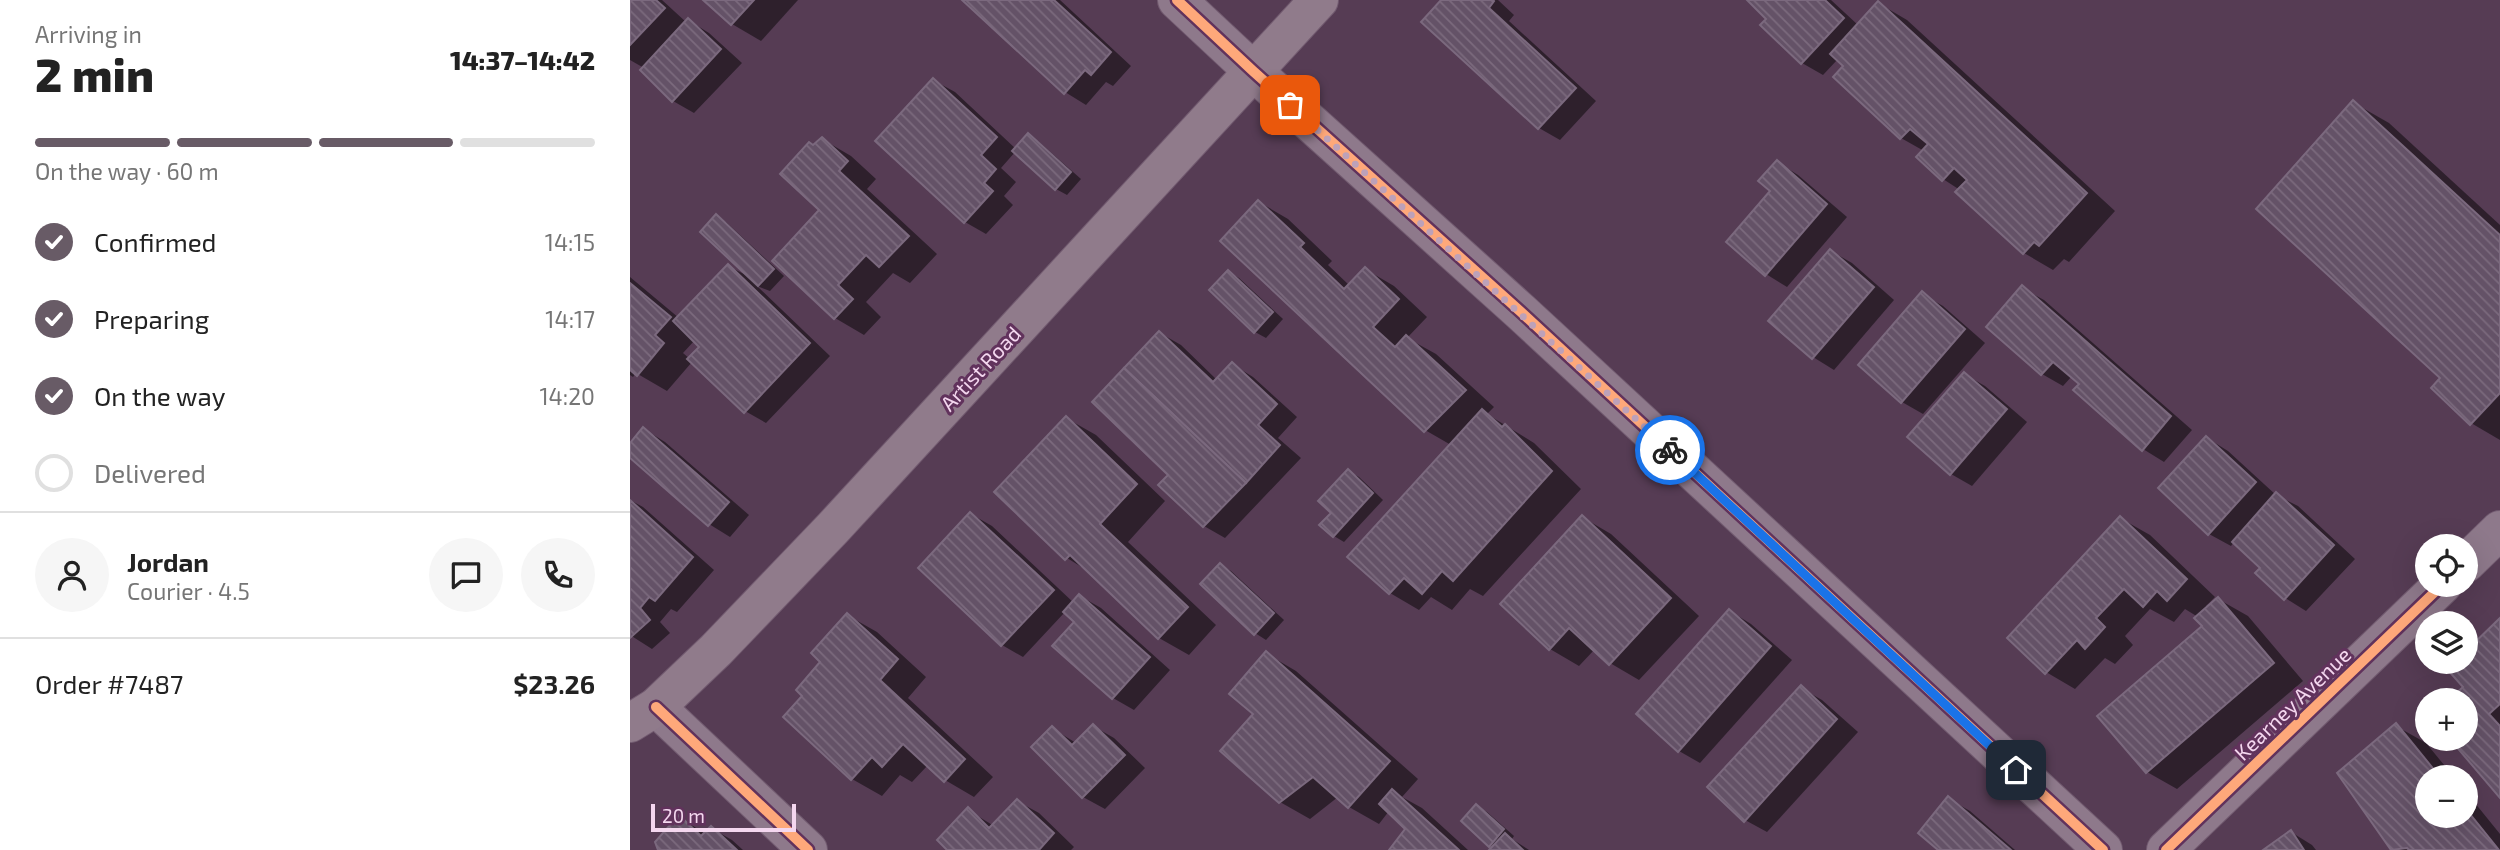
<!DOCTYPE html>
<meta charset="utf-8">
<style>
:root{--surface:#fff;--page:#f6f6f6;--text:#222;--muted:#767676;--line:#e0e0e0;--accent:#685b66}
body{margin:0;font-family:"Exo 2",sans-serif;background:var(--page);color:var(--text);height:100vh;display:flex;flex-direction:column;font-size:26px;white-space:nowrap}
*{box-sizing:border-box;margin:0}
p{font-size:23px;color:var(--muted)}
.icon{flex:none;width:38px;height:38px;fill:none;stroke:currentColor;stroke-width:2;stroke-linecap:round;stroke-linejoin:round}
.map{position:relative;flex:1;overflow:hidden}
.side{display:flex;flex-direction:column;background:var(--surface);width:630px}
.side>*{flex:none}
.tools{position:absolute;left:1785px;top:534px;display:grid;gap:14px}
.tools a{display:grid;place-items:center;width:63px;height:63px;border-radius:50%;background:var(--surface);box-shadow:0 7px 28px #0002;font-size:35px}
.scale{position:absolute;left:21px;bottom:18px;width:145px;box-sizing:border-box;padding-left:7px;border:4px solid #f4d7ef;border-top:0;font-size:19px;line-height:24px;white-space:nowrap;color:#f4d7ef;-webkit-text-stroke:5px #61325c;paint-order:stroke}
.pin{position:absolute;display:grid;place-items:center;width:60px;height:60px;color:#fff;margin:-30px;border-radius:14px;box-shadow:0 4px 10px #0006}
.courier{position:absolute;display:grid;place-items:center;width:70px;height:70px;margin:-35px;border:5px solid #1a73e8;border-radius:50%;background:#fff;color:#222;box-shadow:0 2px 9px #0007}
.head em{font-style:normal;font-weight:800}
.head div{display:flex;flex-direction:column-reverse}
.head{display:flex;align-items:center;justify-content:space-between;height:119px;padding:0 35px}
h1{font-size:46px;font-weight:800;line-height:52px}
.bar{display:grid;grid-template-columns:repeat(4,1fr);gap:10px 7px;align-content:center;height:84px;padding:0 35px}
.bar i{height:9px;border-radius:5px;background:var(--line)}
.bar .active{background:var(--accent)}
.bar p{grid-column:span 4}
.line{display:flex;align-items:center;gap:18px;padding:0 35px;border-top:2px solid var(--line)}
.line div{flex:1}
.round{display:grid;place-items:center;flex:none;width:74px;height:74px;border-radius:37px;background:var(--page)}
ol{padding:0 35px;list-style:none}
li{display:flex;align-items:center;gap:21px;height:77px}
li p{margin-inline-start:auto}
li .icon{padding:7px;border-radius:50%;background:var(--accent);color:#fff;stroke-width:4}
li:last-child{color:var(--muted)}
li i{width:38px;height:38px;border:4px solid var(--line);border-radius:50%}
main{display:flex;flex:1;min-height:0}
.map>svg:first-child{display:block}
.shadow{fill:#0007;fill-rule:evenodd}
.building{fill:url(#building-back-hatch);stroke:#7b697e;stroke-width:2}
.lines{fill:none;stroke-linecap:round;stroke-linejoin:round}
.street-casing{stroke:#725b70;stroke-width:40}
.secondary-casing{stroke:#725b70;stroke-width:40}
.street{stroke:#8e798b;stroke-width:38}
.secondary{stroke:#907b8b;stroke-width:38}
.cycleway-casing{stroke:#61325c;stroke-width:15}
.cycleway{stroke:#fea87a;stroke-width:10}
.done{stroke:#bda1b9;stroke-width:7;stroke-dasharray:0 12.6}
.route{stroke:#1a73e8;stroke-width:9}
.labels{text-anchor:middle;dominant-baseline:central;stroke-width:6;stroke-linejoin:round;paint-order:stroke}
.street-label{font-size:21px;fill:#f4d7ef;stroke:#61325c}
</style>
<main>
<section class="side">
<div class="head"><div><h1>2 min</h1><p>Arriving in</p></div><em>14:37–14:42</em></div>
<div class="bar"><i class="active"></i><i class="active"></i><i class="active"></i><i></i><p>On the way · 60 m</p></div>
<ol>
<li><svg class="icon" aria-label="check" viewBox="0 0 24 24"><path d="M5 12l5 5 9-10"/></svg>Confirmed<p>14:15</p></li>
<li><svg class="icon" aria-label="check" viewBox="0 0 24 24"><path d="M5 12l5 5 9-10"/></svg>Preparing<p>14:17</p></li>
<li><svg class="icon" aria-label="check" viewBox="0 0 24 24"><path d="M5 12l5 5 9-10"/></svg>On the way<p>14:20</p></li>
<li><i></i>Delivered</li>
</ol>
<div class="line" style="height:126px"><a class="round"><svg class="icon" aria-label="person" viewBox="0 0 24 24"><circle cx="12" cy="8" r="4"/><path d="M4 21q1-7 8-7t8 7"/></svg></a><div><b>Jordan</b><p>Courier · 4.5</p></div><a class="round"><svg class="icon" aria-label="chat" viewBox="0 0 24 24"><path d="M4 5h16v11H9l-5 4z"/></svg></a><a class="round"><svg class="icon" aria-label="phone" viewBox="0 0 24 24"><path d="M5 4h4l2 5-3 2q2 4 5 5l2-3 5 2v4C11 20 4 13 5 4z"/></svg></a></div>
<div class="line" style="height:91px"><div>Order #7487</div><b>$23.26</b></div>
</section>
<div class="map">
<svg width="1870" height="850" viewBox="0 0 1870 850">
<defs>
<pattern id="building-back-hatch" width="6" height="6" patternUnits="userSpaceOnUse" patternTransform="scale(1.75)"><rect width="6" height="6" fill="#645267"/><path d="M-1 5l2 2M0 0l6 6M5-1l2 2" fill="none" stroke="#7b6a7d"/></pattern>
</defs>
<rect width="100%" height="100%" fill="#563c54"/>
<!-- shadow -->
<g class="shadow">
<polygon points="0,0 32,0 56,22 58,20 79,33 112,63 64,113 43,101 14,68 0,60"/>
<polygon points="76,0 168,0 131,41 102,24"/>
<polygon points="334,0 430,0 501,66 483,86 476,82 456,105 435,92"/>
<polygon points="814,0 868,0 884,15 879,21 966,101 930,140 909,128"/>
<polygon points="1120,0 1201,0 1228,25 1248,3 1277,20 1485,211 1439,262 1434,259 1423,270 1394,253 1330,190 1313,179 1294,151 1271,138 1205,77 1215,66 1208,59 1193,75 1172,63 1138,18"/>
<polygon points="303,80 325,92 386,149 398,135 409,142 451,179 437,195 426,189 386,151 371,168 386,182 374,196 383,205 356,234 335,222"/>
<polygon points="1724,103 1759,123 1870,225 1870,440 1841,423 1812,378"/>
<polygon points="192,139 221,156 246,179 237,189 307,254 280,283 263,273 236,302 251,317 234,335 205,318 184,147"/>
<polygon points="1147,162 1168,175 1217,217 1157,287 1136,274"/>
<polygon points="629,202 658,219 702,261 698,265 719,285 735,269 764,286 797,317 777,338 806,354 864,407 857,414 904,443 951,489 853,596 840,589 822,610 801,597 789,610 760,593 821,445 795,430"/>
<path d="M86 216 97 223 154 276 140 291 127 286 200 356 136 423 115 411 62 362 37 391 6 373 3 377 0 375V277L49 318 98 266 120 277ZM65 340 72 347 60 359 53 353Z"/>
<polygon points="1201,251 1222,263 1264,300 1204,370 1183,357"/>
<polygon points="598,272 609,278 653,319 636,338 625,332"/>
<polygon points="1392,288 1414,300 1562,430 1534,462 1513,449 1442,376 1433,386 1412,374"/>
<polygon points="1292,294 1313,306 1355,343 1293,414 1272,402"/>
<polygon points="530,333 551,345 587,380 602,364 623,377 667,417 648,438 671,458 595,538 574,526 541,475"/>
<polygon points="1334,374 1355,386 1397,422 1342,486 1321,474"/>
<polygon points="436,418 466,435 535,501 498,542 586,625 559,655 529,638 458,571 437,558"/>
<polygon points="14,429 35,442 119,515 100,537 79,524 0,456 0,446"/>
<polygon points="1577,438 1598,451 1646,495 1668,506 1725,559 1676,611 1655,598 1633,568 1604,542 1601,546 1579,534 1531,488"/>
<polygon points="718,471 729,477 753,500 714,542 704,536 703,513"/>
<polygon points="0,500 13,507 84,570 47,612 41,609 30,622 40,633 22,649 0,635"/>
<polygon points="341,514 362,526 444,603 450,596 471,608 540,670 504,710 483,698 446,622 435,612 393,657 372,645"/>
<polygon points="952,517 981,534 1069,616 1009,680 980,663 965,649 949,666 920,649"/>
<polygon points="1490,518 1520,535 1585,597 1576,606 1578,608 1588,599 1618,616 1673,681 1547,789 1517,772 1470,716 1574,626 1568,617 1555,609 1544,622 1520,609 1495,636 1503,645 1485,664 1475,658 1445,689 1416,672"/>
<polygon points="590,565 601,571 654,620 636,640 625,633 573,584"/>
<polygon points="1100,611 1121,624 1162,660 1070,763 1049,751"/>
<polygon points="217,615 247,632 296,677 278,698 363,777 344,797 315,780 298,765 282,782 270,775 252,796 222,779 155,717 175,696"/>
<polygon points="1870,621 1870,795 1836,738 1836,700 1821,700 1836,687 1819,669 1827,662 1836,662 1836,653"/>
<polygon points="637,654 666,671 788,779 772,797 792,808 838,850 760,850 777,828 759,811 749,824 719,807 708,797 680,819 650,802 625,714"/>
<polygon points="1171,688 1192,700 1228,732 1137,832 1115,820"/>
<polygon points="1809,694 1820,700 1802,700"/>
<polygon points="463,726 484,738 515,768 475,809 453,797 403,747 422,728 446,743"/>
<polygon points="1766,726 1796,743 1824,777 1797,777 1797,816 1836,816 1836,792 1870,834 1870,850 1763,850 1710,773"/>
<polygon points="1319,799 1340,811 1385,850 1311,850"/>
<polygon points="387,801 409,813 444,847 441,850 320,850 338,810 364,826"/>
<polygon points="846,806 857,812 884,836 882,839 899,850 862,850 864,848 860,845"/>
<polygon points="50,817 75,834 81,828 102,840 113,850 30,850"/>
<polygon points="1661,832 1682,845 1686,850 1636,850"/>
</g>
<!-- building -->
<g class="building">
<polygon points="0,0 26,0 35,8 0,45"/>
<polygon points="73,0 124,0 101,25"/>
<polygon points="332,0 424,0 481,52 461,75 455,70 434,94"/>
<polygon points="811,0 863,0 864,1 859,8 946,88 908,129 791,22"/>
<polygon points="1117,0 1195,0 1214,18 1171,64 1130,25 1136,19"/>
<polygon points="1248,1 1457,193 1409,246 1404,242 1393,254 1325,192 1337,180 1324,168 1312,181 1286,157 1298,144 1280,129 1270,139 1203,77 1213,66 1200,54"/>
<polygon points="58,18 91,49 42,102 10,70"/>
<polygon points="303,78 367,137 351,155 366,169 354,183 363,191 334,223 245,141"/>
<polygon points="1723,100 1870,235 1870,393 1840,425 1801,388 1810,378 1626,209"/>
<polygon points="398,133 441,172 425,190 382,151"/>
<polygon points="192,137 218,161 209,171 279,236 249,267 236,255 208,285 223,299 204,319 142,261 189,210 150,174 179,142 183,145"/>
<polygon points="1147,160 1197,204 1135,276 1096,242 1140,191 1128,181"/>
<polygon points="628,200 674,243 670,247 714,289 735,267 769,299 743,327 765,347 776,335 836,390 794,432 590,241"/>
<polygon points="86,214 144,269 128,286 70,232"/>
<polygon points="1200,249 1244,287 1182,359 1138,321"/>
<polygon points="98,264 180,343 114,413 57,359 69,347 43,321"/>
<polygon points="598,270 643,312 624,333 579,290"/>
<polygon points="0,283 41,317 25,335 34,343 7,376 0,370"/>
<polygon points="1392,285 1541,416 1512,451 1443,390 1449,384 1423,362 1411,375 1356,327"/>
<polygon points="1292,291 1335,329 1271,403 1228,365"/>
<polygon points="529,331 583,382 602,362 647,404 628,425 650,445 616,483 494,368"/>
<polygon points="494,368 616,483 573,527 528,485 538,475 462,402"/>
<polygon points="1334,372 1377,409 1320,475 1277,437"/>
<polygon points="852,409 872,427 875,424 922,471 823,581 812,571 792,594 774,578 759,594 717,557"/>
<polygon points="436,416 507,484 470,524 558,607 528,639 440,555 435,560 364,492"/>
<polygon points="13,427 99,502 78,526 0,458 0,443"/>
<polygon points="1576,436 1626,482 1578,535 1528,488"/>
<polygon points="718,469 743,493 703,537 689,525 701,513 688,501"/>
<polygon points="1646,492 1704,545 1654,600 1625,573 1630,568 1602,542"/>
<polygon points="0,500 63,557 25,601 19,597 10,608 20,620 0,638"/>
<polygon points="340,512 424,590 371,646 288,568"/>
<polygon points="952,515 1041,598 979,665 939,628 919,650 870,604"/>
<polygon points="1490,516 1557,579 1537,601 1527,591 1513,607 1494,589 1466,618 1475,627 1455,649 1447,640 1415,674 1377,638"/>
<polygon points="590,563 644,613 624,635 570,584"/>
<polygon points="449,594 520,657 482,699 422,646 444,622 433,612"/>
<polygon points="1588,597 1644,663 1516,773 1467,716 1572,626 1564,618"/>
<polygon points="1099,609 1141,646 1048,752 1006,714"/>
<polygon points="217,613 268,659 250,680 335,759 314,782 273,744 252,767 242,757 221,780 153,717 172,696 166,690 190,662 181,653"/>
<polygon points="1870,618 1870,704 1859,714 1870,726 1870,798 1819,738 1836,738 1836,700 1819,700 1833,687 1817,669 1825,662 1836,662 1836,651"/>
<polygon points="636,651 760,761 718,808 683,777 649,803 590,751 623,714 599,694"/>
<polygon points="1171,685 1207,719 1114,822 1077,787"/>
<polygon points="1766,723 1810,777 1797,777 1797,816 1836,816 1836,809 1869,850 1779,850 1777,848 1761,850 1707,773"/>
<polygon points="463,724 495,755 452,798 401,747 422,726 442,745"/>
<polygon points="762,789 829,850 759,850 775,829 749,804"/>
<polygon points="1318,796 1381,850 1308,850 1288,833"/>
<polygon points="387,799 424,833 409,850 317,850 307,840 338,807 359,828"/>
<polygon points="846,804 874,829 859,847 831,821"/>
<polygon points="49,815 71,836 81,826 107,850 28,850 25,842"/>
<polygon points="1661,830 1674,850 1633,850"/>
<polygon points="875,833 893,850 859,850"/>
</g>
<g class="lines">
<defs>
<g id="street">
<polyline points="547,0 623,71 891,312 1473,850"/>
<polyline points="1836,563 1870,530"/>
<polyline points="26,707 178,850"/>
<polyline points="1536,850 1813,584"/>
</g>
<polyline id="secondary" points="0,723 26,707 86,650 203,528 689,0"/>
</defs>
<!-- street casing -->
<use href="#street" class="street-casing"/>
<!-- secondary casing -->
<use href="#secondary" class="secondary-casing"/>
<!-- street -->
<use href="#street" class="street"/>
<!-- secondary -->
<use href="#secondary" class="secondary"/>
<defs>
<g id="cycleway">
<polyline points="547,0 623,71 891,312 1473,850"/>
<polyline points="26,707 178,850"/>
<polyline points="1536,850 1813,584"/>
</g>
</defs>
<!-- cycleway casing -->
<use href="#cycleway" class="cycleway-casing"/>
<!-- cycleway -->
<use href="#cycleway" class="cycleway"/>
</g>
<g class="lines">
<!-- done -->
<polyline class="done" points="660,105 1040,450"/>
<!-- route -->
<polyline class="route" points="1040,450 1386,770"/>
</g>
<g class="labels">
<!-- street labels -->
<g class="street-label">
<text transform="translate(350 368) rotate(-47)">Artist Road</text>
<text transform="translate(1662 703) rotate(-44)">Kearney Avenue</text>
</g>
</g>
</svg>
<div class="tools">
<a><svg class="icon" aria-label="locate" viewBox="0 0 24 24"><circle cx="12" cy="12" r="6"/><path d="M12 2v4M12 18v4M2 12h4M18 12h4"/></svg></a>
<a><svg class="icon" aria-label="layers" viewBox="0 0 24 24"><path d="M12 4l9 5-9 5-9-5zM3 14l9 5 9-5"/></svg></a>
<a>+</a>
<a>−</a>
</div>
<div class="scale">20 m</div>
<div class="pin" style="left:660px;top:105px;background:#ea580c"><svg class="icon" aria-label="bag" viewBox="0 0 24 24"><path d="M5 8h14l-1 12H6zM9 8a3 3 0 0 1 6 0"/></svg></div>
<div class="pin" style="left:1386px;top:770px;background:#1f2937"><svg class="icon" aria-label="home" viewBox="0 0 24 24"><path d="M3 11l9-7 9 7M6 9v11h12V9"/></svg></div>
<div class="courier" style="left:1040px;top:450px"><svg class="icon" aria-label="bike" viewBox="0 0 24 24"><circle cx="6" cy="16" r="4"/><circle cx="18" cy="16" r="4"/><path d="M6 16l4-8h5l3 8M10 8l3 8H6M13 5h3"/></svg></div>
</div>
</main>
